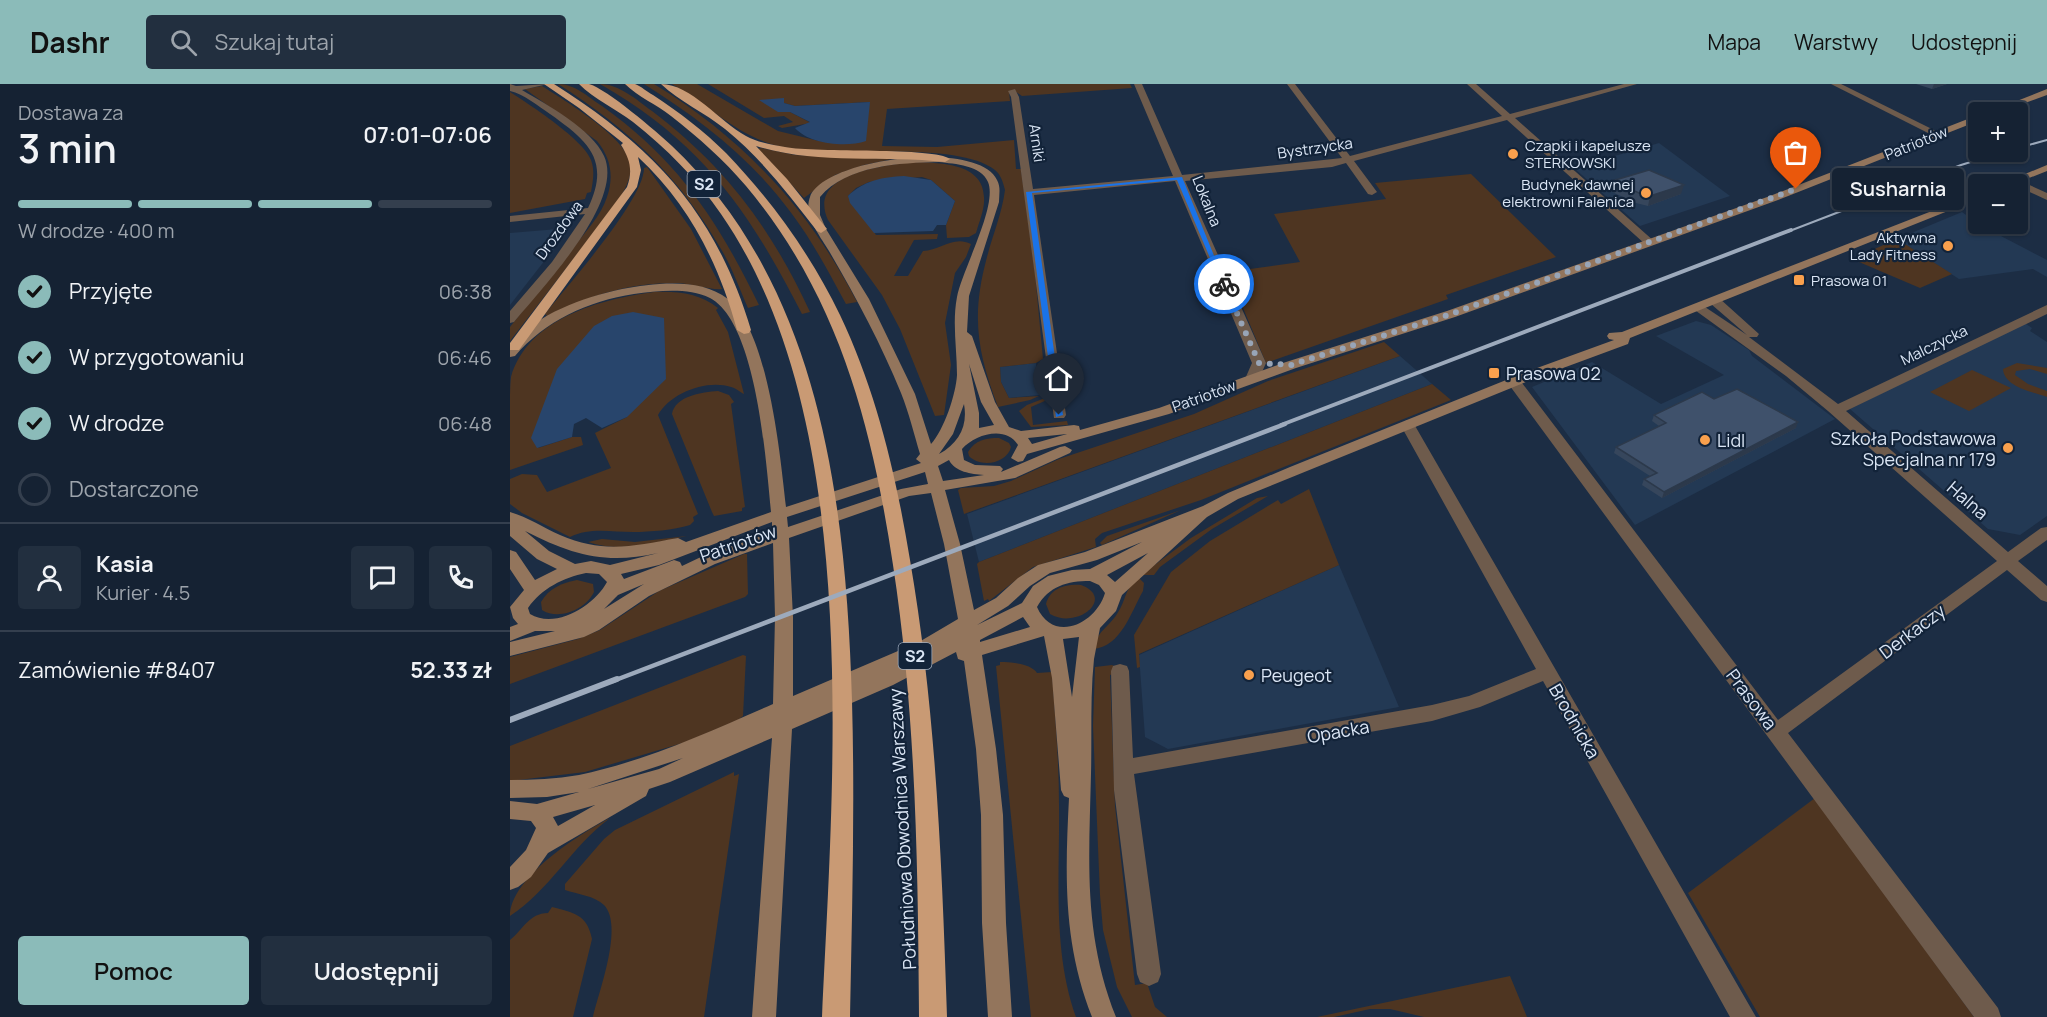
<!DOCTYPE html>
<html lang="pl">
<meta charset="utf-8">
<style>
:root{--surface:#152233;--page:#222f3f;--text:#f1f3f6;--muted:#9da4ac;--line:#343f4e;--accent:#8bbbb9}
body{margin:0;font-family:Manrope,sans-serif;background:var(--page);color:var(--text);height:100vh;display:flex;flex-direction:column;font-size:22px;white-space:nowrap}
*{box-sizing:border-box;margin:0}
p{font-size:20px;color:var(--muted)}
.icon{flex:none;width:33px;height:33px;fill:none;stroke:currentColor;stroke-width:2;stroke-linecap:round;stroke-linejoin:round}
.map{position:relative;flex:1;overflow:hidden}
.panel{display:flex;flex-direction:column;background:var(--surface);width:510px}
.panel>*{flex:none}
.buttons{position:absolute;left:1458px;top:18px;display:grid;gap:12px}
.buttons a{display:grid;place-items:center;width:60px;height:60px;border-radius:6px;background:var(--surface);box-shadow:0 2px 4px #0004,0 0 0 2px var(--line);font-size:30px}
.pin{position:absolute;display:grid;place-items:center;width:51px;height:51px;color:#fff;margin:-62px -26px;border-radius:50% 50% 50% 0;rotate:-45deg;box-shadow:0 0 6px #0007}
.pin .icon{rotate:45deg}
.courier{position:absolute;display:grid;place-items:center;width:60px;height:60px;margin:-30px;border:4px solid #1a73e8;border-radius:50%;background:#fff;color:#222;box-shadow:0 2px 8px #0007}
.bubble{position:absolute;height:42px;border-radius:6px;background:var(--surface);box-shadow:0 2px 4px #0004,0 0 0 2px var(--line);font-size:20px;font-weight:600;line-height:42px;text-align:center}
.headline em{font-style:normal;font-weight:600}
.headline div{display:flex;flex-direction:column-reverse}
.headline{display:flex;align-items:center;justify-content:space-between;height:102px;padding:0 18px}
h1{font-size:39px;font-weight:600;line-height:45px}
.bar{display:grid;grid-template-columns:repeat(4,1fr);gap:9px 6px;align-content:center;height:72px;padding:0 18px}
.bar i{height:8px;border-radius:4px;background:var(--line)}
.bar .active{background:var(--accent)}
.bar p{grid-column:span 4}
.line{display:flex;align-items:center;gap:15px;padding:0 18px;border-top:2px solid var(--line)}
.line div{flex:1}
.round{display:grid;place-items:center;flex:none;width:63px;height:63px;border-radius:6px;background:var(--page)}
ol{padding:0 18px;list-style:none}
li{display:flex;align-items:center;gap:18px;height:66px}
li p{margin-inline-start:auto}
li .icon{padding:6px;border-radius:50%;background:var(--accent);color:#111;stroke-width:4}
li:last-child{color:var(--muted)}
li i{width:33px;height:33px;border:3px solid var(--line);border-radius:50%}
.button{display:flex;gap:12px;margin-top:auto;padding:12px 18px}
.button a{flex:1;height:69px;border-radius:6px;background:var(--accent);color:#111;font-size:24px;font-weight:600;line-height:69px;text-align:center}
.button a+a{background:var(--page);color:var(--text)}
header{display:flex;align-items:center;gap:36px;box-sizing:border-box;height:84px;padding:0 30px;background:var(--accent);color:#111}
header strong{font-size:28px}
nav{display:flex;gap:33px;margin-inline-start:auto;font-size:21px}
.search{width:420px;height:54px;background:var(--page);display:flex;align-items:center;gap:15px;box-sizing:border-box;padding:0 21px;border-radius:6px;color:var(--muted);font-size:22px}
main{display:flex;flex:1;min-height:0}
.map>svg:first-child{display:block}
.built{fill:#233954}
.green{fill:#4e3521}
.water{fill:#28456c}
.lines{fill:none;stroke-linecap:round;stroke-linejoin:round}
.minor{fill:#6e5b4c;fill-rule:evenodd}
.secondary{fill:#93755c;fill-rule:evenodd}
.motorway{fill:#c99a74;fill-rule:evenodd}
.rail-far3{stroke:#9daabc;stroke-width:2}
.rail-far2{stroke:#9daabc;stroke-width:4}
.rail-far1{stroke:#9daabc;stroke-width:4.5}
.rail{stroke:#9daabc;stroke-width:6}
.wall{fill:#36465c}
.shaded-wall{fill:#2c394b}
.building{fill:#3f516b;stroke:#2c394b;stroke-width:1.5}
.route{fill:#1a73e8}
.done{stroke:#98a5b7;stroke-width:6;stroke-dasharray:0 10.8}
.poi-dot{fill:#f9a04d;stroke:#122339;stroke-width:2}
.labels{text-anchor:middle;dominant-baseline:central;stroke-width:4.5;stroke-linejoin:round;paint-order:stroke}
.far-street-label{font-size:15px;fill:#dbe6f5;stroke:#122339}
.far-poi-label{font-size:15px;fill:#dbe6f5;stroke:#122339;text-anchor:start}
.shield{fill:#122339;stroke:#9facbd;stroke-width:1.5}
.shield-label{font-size:16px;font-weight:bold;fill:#dbe6f5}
.poi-label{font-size:18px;fill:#dbe6f5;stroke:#122339;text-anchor:start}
.street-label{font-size:18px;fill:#dbe6f5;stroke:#122339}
</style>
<header>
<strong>Dashr</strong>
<div class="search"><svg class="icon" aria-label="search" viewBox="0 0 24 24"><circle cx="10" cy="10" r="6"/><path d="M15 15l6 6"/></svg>Szukaj tutaj</div>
<nav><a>Mapa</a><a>Warstwy</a><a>Udostępnij</a></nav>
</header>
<main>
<section class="panel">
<div class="headline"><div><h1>3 min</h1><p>Dostawa za</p></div><em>07:01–07:06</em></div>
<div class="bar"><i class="active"></i><i class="active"></i><i class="active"></i><i></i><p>W drodze · 400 m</p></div>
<ol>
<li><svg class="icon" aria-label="check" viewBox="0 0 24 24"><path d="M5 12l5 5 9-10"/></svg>Przyjęte<p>06:38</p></li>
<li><svg class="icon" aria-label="check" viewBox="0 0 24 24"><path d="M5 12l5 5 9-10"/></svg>W przygotowaniu<p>06:46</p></li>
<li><svg class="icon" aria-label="check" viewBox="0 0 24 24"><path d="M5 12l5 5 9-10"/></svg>W drodze<p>06:48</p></li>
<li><i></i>Dostarczone</li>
</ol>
<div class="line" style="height:108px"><a class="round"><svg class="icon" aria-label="person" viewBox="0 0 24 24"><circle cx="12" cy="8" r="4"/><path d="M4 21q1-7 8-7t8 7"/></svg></a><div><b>Kasia</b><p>Kurier · 4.5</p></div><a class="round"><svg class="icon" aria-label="chat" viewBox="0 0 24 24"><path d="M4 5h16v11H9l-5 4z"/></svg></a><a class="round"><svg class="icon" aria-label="phone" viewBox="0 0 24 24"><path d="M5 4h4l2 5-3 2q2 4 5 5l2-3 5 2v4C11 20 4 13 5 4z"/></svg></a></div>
<div class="line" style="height:78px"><div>Zamówienie #8407</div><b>52.33 zł</b></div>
<div class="button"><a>Pomoc</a><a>Udostępnij</a></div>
</section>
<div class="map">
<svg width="1537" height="933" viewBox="0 0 1537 933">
<rect width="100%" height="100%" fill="#1c2d44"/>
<!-- built -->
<g class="built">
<polygon points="1149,59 1220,112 1130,142 1064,84"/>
<polygon points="1452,128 1468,140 1537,176 1537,193 1523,185 1449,195 1387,155"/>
<polygon points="60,144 0,221 0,149"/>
<polygon points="1186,237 1201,241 1239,266 1242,272 1325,335 1125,441 1022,303 1082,278 1151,320 1214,291 1146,252"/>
<polygon points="1513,238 1522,244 1520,247 1537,258 1537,432 1510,451 1478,445 1340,325"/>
<polygon points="890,272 922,300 469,478 457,430"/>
<polygon points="526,279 529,311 499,314 491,298 490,283"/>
<polygon points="829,481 889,623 658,665 635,653 629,571"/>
</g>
<!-- green -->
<g class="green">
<path d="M48 0C65 0 78 13 92 22 169 77 208 137 249 221L238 224C229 204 222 183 211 165 168 91 120 46 48 0Z"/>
<path d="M90 0C109 0 127 16 142 27 216 83 261 144 300 228L292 230C239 127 193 59 90 0Z"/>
<path d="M134 0H144C234 55 298 124 347 218L336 220C319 189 303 158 282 130 243 76 190 35 134 0Z"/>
<path d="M162 0H187L268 47 309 57 338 60 360 18 285 22 274 19V14L268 28H280L301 39 272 44 268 42 283 38 274 32 254 34 198 0H620L622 4 512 12 506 8 499 7 500 17 377 25 372 62 427 63 504 56 506 85H511L525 190 533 275 526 279 490 283 491 298 499 314 529 312 520 316 488 323C467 267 461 232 477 173 483 150 492 129 495 106 493 98 491 91 485 86 447 56 325 74 273 63 231 55 198 21 162 0Z"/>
<path d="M32 2C55 17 113 51 120 78 123 92 115 105 108 117L0 257V243C21 216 42 190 64 163 75 148 91 132 97 113 104 93 101 74 87 57L15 5Z"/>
<path d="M0 8C19 20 74 56 81 76 85 87 83 97 81 108L77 109 75 115 0 129Z"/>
<polygon points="251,64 285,71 382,75 354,81 325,91 294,114 248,65"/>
<path d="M402 78C428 79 473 78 474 113 475 125 469 138 466 149L459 153 437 154 436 141 445 117 421 96 412 93 359 98 346 104 338 112 366 151 428 150 427 155 404 156 384 192H398L413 167C430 166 444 151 461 160L456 173 445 189 435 239 441 281 434 331 425 332 390 245 372 211 318 136C297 90 371 82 402 78Z"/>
<path d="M137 83 181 145 212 205C204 207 179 199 167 199 121 198 78 212 37 232L35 230C57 202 134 116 134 84Z"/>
<polygon points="961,90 1046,173 936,211 938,215 756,279 718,188 790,178 764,130 876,115 865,99"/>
<polygon points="1387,155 1442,190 1410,204 1342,175"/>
<path d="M144 208C168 207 189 209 208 224L206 226 218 248 234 310C230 308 226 304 221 303 197 295 160 309 148 331L188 430 183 433 184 437 180 441C163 446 141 448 123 448 101 448 80 443 60 453L12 429 0 420V395L12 390 27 391 37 408 101 384 85 349 117 333 154 235 28 364 62 353H71L73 361 0 386C0 364 0 343 0 321 0 312 0 301 1 293 18 234 91 215 144 208Z"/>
<polygon points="874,258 890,272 454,430 448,406 451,404 484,402 501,397 549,375 684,330 758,297"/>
<path d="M1507 279 1537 284V290L1520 285 1506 287 1505 291 1518 300 1537 307V313C1523 308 1494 303 1493 285Z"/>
<polygon points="1462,286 1501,304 1459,327 1420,308"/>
<polygon points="535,297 539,297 537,316 521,323 523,341 557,337 558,341 521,343 509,327 517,321 535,314"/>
<polygon points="922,300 941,316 691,416 592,449 585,455 586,463 523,483 479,517 478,515 474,517 467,480 469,478"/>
<path d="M208 307 219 311 224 318 221 320 235 423 232 424V427L204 432 202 428 162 330C165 312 192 308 208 307Z"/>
<path d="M489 354 499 359 501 363C497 380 470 384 459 372L458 368C465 356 476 354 489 354Z"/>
<polygon points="799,405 829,481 629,570 630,583 627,584 624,551 661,488 700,457 768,416 771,420"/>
<polygon points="758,412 702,445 650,483 644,491 631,491 681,454 747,414"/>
<polygon points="671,426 592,461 590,459 597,452"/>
<path d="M177 452C144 459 110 469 78 458L92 455 125 458Z"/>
<polygon points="234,470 237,470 238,510 235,513 0,600 0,573 68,555 90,546 149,507"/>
<path d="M628 493 634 499 633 507C621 528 611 563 583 565 589 545 597 545 607 530 617 515 613 508 628 493Z"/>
<path d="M67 496 83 500 84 508C76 525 49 537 32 526L31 518C39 504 52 499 67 496Z"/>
<path d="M571 501C606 514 567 546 540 530L536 520C540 504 556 500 571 501Z"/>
<polygon points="233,571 236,572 233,632 228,636 176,658 75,688 0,697 0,662"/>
<path d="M490 578C501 578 522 580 527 589L542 588C545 632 549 676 549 720 550 791 542 866 566 933H521L486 582 490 581Z"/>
<polygon points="602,581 606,583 607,589 600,591 605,722 625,901 637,899 645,923 657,933 622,933 607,903 593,846 590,811 583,642 585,583"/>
<path d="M224 688V692L229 690 194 933H83C89 907 114 842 94 821 85 812 67 810 55 806V800L94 755 105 746Z"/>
<polygon points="1305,714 1464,933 1250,933 1178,809"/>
<path d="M100 734C62 762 39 807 0 832 0 794 69 750 100 734Z"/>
<path d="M42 823C64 829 77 830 82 855L63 933H0V856C13 846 19 829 38 829Z"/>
<polygon points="1000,892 1017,933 914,933 880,925 860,925 824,933 807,933"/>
</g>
<!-- water -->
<g class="water">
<path d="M274 14V19L285 22 360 18 356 57C336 64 299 60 285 44L300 38 280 28H268L249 16Z"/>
<path d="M394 92 421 96 445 117 436 141H427L423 147 364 149 340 119 338 112C353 97 372 93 394 92Z"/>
<polygon points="123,228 154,234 156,295 117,333 92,344 76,334 64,340 62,353 27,364 21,354 47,285 84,242 102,232"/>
</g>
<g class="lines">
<!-- minor -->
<g class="minor">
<path d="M0 0 6 2 38 0 12 6C37 21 82 45 94 72 115 117 33 203 4 238L0 239V227L42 178 75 130 0 138V132L78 124C101 76 78 57 40 30 28 22 14 10 0 7Z"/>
<polygon points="624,0 632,0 672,91 832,74 777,0 785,0 840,72 992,32 957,0 966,0 1000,30 1114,0 1127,0 1005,34 1145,158 1139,161 1135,160 997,36 844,77 867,108 862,111 858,110 836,79 822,83 675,97 756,279 749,295 742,299 735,295 742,279 665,97 524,111 556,331 554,334 544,334 501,13 498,7 505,5 509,13 523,105 663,92"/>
<polygon points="1321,0 1331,0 1432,50 1424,52"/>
<polygon points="1504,94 1537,109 1537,116 1500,99 1499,97"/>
<polygon points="1205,213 1209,214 1249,250 1247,253 1239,253 1328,320 1537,221 1537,230 1336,327 1498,468 1531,444 1537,443 1537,456 1508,477 1537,502 1537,518 1531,516 1497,486 1278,649 1488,924 1491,933 1464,933 997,298 1004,294 1009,295 1268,636 1487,477 1318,327 1276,292 1182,224 1188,220 1192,221 1237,251 1201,220 1201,214"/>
<polygon points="897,336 904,340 1246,933 1220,933 1033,597 970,623 922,637 624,690 651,890 648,898 639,902 630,898 627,890 604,706 601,587 603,582 610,580 617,582 619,587 623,674 922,621 959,612 1026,585 890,340"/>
</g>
<!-- secondary -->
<g class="secondary">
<polygon points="1537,5 1537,11 1490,28 1479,28"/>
<path d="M1468 31V37L1268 116 945 233 786 284 659 330 517 370 513 377 508 378 501 374 508 361C496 341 465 350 452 365L454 376 465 381 490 382 493 385 491 388 550 363 555 362 562 366 560 369 505 394 435 406 450 460 464 526 486 514 508 494 528 481 575 468 693 422 718 409 780 383 1016 288 1104 256 1099 255 1097 252 1099 249 1112 248 1468 109V115L1120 254 1118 260 1026 294 728 415 697 433 612 511 606 527 590 544 584 575C580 613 582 652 581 690 579 777 573 850 606 933H582C553 859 555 792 559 714L554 712 551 706 542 594 534 552 472 571 486 665 493 731 496 839 502 933H478L472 839 471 731 466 665 454 577 448 575 446 568 383 601 282 645 266 933H242L262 654 160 698 139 705 136 712 38 769 21 793 8 803 0 806V783L16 766 26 744 21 737 0 735V717L27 720 69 708 37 713 0 714V696C23 696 46 695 69 691 136 677 201 647 263 620L265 533 263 459 205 480 139 512 89 546 74 553 0 572V558L45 547H25L0 557V543L8 540 3 534 0 523 14 506 0 485V466L6 468 25 496 47 485 27 475 0 452V428C18 433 34 444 50 451 94 470 123 462 168 454L176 458 261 428C256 378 247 239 200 214 177 203 148 207 124 210 78 217 35 237 5 272L0 273V261C29 229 71 214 112 205 145 199 190 193 218 215 259 249 270 371 276 423L411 379 406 375 410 370C404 350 399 329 391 309 371 260 346 213 319 167 310 152 293 131 300 113 314 74 468 55 487 96 491 103 489 111 489 118L459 212 457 248 462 252 485 318 499 343 511 347 564 341 569 342 570 346 649 324 776 278 937 227 1260 112ZM429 78C445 80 471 81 478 98 488 122 452 186 447 213 442 239 447 265 447 291 446 310 434 346 421 360L405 310 359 215 316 145 310 131V113C337 81 390 79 429 78ZM459 280 471 318 484 341 469 344V329ZM454 320C458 342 449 359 429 370L443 350ZM557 350 522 360 518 354ZM439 376C445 388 461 390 474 391L433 397 428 382ZM415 388 418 400 391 405 278 443 277 433ZM421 409 434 460 448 535 409 558 283 612V533L279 454 399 412ZM262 438V448L193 472 172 482 170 478 164 476 114 495 111 490 149 481ZM15 447C62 471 96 481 148 469L100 481 81 477 65 480 39 467ZM632 458 580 485 562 486 538 492 523 502 512 519 467 541 498 522 520 502 540 489 587 476ZM638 469 605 498 597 491ZM76 489 89 490 97 498C85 521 46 546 20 530L18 524C32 504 53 494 76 489ZM580 497 589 501 595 509C586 540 543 560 527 523 539 502 557 497 580 497ZM134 500 94 525 108 511ZM513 533 520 543 470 558V556ZM569 553 562 613 553 555ZM173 674 149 685 78 705ZM85 721 48 742 43 733Z"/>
<polygon points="1537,81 1537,87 1504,100 1491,100"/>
</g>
<!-- motorway -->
<g class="motorway">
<path d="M34 0H44C145 64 206 129 241 246L239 249 234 250 227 246C209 180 179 120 128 73L131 86 127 103 9 266H0V259L117 103C123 87 120 75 111 61L113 59 69 24Z"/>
<path d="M69 0C72 0 76 0 79 0 97 5 147 48 162 62 312 204 336 421 342 617 345 723 342 828 340 933H312C323 693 354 336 211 130 187 95 156 64 123 38 106 25 84 15 69 0Z"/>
<path d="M115 0C118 0 122 0 125 0 131 2 137 8 143 11 169 28 194 47 216 69 262 117 301 171 330 231 367 309 386 391 400 476 426 627 432 780 437 933H409C408 782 406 631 383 481 362 342 329 213 236 102 214 76 188 53 161 32 146 20 128 13 115 0Z"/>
<path d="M151 0C181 0 210 38 236 52 246 58 263 61 275 63 306 69 425 63 440 75L435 78C372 71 307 81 246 62L277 95 317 145 311 149 307 147C279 111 251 74 215 45 195 29 169 17 151 0Z"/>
</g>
<!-- rail-far3 -->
<g class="rail-far3">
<polyline points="1508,64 1537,56"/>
<polyline points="1277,148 1451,81 1493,68"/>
</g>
<!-- rail-far2 -->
<polyline class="rail-far2" points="771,341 1281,146"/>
<!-- rail-far1 -->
<polyline class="rail-far1" points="103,597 775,340"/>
<!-- rail -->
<polyline class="rail" points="0,636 107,595"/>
</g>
<!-- wall -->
<g class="wall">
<polygon points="1406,0 1437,0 1422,5"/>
<polygon points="1102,97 1171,110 1138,122 1126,119 1100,107"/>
<polygon points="1204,315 1286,344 1152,414 1132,401 1134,395 1140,392 1104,369 1106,363 1149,342 1142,337 1144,331"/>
</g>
<!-- shaded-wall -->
<g class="shaded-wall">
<polygon points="1424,0 1437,0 1422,5"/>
<polygon points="1174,101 1171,110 1138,122 1140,112"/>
<polygon points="1288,338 1286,344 1152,414 1154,408"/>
</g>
<!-- building -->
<g class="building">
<polygon points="1139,86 1174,101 1140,112 1129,109 1102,97"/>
<polygon points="1227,305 1288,338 1154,408 1134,395 1147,389 1106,363 1156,339 1144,331 1192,308 1204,315"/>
</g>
<!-- route -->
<polygon class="route" points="672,93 716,201 711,200 667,96 522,109 553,331 546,333 516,108"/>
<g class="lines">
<!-- done -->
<polyline class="done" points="714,200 749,279 781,281 941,230 1286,105"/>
</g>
<!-- markers -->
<g class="poi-dot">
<circle cx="1003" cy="70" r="6"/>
<circle cx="1136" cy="109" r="6"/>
<circle cx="1438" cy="162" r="6"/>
<rect x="1283" y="190" width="12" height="12" rx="3"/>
<rect x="978" y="283" width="12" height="12" rx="3"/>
<circle cx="1195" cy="356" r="6"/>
<circle cx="1498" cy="364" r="6"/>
<circle cx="739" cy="591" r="6"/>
</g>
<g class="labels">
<!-- far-street labels -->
<g class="far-street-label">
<text transform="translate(527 59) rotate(82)">Arniki</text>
<text transform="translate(1406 59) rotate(-22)">Patriotów</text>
<text transform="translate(805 64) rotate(-8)">Bystrzycka</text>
<text transform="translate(697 117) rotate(68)">Lokalna</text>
<text transform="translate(49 146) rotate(-54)">Drozdowa</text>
<text transform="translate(1424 261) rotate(-26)">Malczycka</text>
<text transform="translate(694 312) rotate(-20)">Patriotów</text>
</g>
<!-- far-poi labels -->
<g class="far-poi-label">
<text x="1015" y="61">Czapki i kapelusze<tspan x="1015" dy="17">STERKOWSKI</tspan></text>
<text x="1124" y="100" text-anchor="end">Budynek dawnej<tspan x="1124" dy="17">elektrowni Falenica</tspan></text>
<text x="1426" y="153" text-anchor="end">Aktywna<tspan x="1426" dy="17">Lady Fitness</tspan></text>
<text x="1301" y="196">Prasowa 01</text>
</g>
<!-- shield labels -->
<g class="shield">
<rect x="177.5" y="87" width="33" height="26" rx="4.5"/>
<rect x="388.5" y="559" width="33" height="26" rx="4.5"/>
</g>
<g class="shield-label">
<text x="194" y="100">S2</text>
<text x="405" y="572">S2</text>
</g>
<!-- poi labels -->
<g class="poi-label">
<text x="996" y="289">Prasowa 02</text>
<text x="1486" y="354" text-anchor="end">Szkoła Podstawowa<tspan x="1486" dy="21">Specjalna nr 179</tspan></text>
<text x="1207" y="356">Lidl</text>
<text x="751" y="591">Peugeot</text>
</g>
<!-- street labels -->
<g class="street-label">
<text transform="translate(1458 416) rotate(41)">Halna</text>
<text transform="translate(228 459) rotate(-19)">Patriotów</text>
<text transform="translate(1402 547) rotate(-37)">Derkaczy</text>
<text transform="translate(1242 615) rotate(53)">Prasowa</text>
<text transform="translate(1065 637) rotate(60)">Brodnicka</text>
<text transform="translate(828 647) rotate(-10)">Opacka</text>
<text transform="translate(392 745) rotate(-93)">Południowa Obwodnica Warszawy</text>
</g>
</g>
</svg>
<div class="buttons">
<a>+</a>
<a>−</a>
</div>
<div class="pin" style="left:1286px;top:105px;background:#ea580c"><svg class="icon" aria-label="bag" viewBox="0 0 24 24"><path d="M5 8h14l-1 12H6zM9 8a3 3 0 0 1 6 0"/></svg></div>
<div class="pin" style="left:549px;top:331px;background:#1f2937"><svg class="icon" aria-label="home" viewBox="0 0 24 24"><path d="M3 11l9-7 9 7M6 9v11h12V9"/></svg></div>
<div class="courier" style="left:714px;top:200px"><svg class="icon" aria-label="bike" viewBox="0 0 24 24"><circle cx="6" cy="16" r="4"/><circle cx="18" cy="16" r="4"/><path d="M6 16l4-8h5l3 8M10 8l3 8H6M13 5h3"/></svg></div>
<div class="bubble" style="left:1322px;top:84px;width:132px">Susharnia</div>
</div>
</main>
